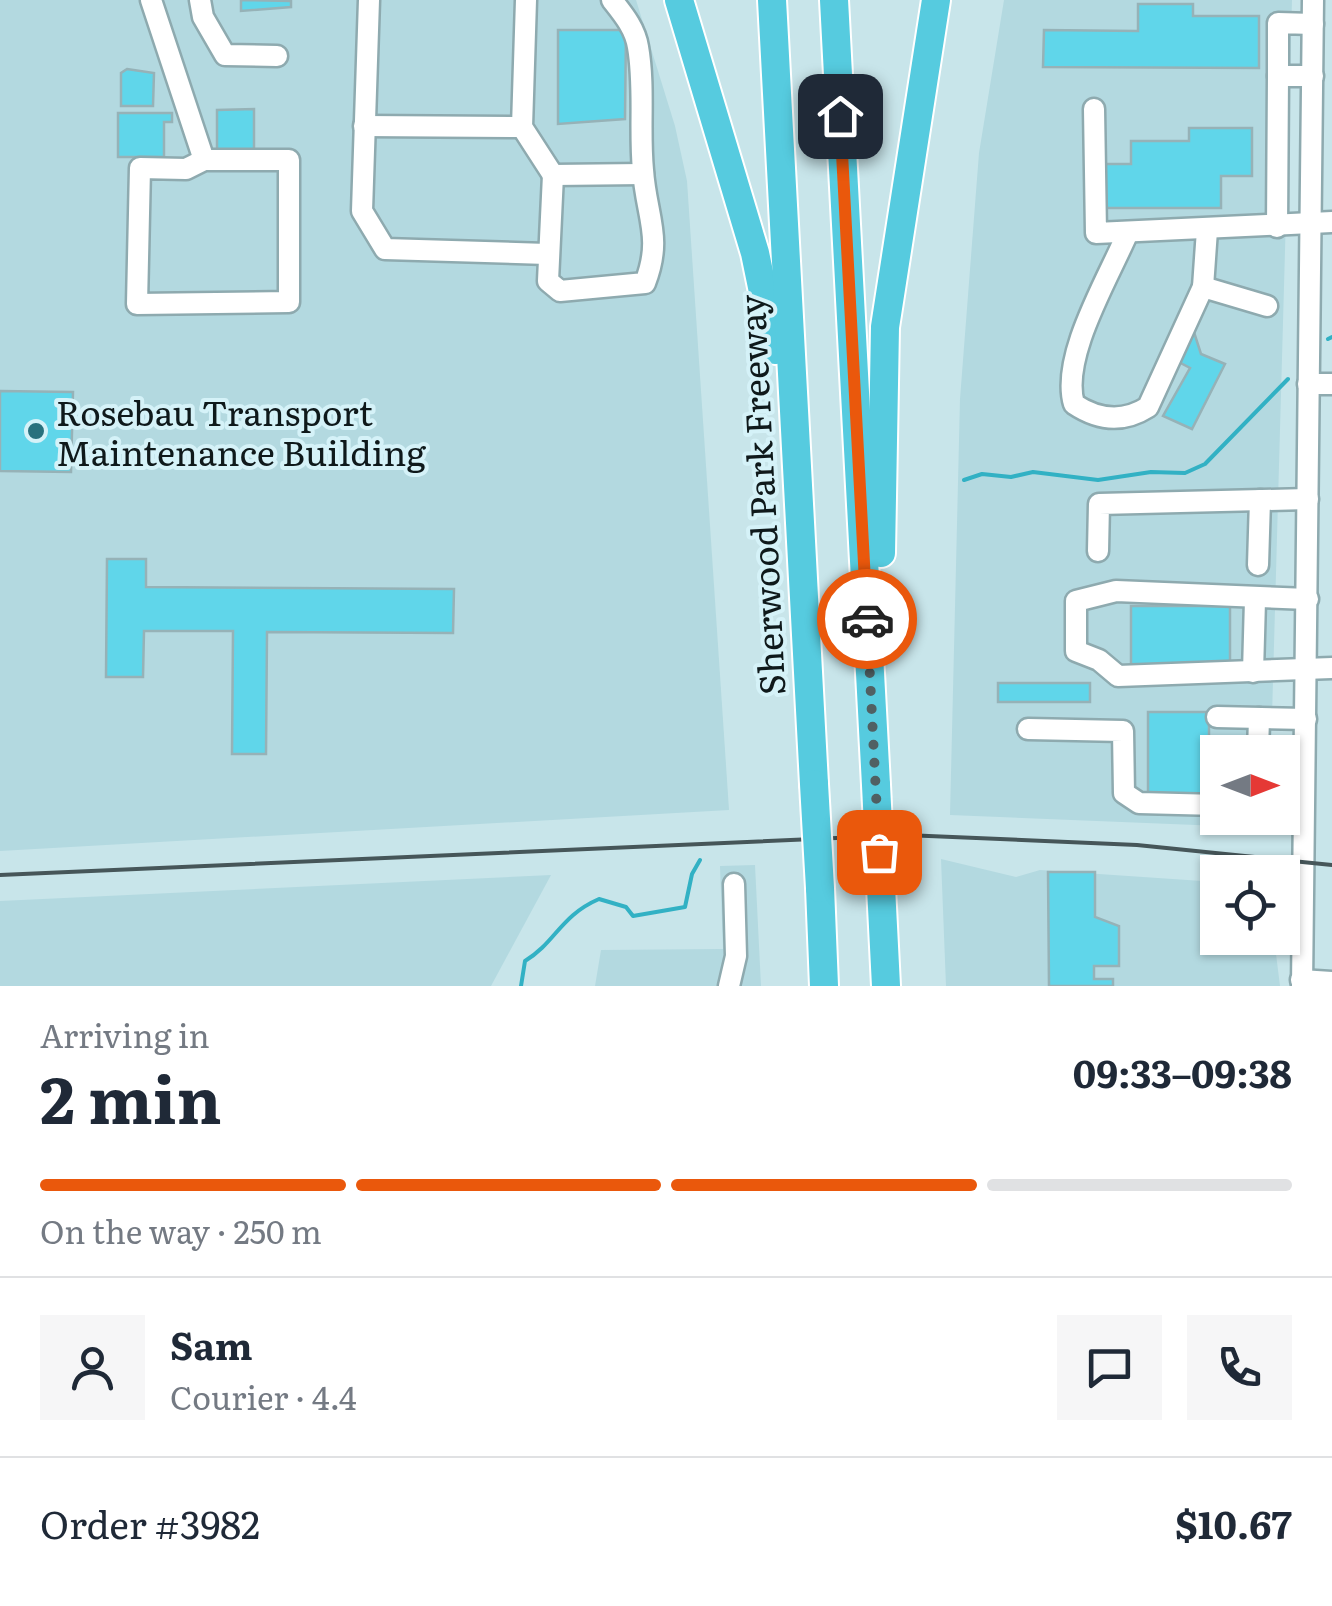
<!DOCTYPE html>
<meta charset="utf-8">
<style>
:root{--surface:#fff;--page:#f6f6f7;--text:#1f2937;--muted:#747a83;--line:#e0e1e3;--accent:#ea580c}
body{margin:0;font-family:Literata,serif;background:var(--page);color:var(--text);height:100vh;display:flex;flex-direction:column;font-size:38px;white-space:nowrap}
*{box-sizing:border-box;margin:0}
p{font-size:32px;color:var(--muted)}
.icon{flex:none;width:55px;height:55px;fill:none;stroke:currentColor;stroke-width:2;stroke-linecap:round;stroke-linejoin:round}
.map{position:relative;height:986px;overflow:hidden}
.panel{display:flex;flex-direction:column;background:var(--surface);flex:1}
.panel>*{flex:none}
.needle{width:65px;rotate:90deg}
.tools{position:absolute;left:1200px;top:735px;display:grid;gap:20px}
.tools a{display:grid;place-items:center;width:100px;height:100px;border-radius:0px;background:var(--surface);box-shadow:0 2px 8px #0004;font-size:50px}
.pin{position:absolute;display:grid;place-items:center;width:85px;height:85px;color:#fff;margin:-42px;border-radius:20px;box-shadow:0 5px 15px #0006}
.courier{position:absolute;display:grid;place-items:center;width:100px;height:100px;margin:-50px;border:8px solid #ea580c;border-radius:50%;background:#fff;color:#222;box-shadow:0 2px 12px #0007}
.head em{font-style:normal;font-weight:700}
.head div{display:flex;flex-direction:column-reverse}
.head{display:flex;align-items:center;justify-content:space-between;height:170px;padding:0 40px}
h1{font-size:65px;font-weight:700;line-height:75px}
.bar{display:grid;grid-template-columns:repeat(4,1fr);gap:15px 10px;align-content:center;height:120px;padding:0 40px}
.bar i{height:12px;border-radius:8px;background:var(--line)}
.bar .current{background:var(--accent)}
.bar p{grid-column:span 4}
.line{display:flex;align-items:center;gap:25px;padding:0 40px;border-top:2px solid var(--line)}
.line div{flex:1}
.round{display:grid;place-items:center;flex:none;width:105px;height:105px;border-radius:0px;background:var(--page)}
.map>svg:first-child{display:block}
.built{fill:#b3d9e0}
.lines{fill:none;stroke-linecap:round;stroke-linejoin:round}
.stream{stroke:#32b1c4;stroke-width:4}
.building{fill:#60d6ea;stroke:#96b2b7;stroke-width:2.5}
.minor-casing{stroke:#8eaaaf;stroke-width:25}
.highway-casing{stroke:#fff;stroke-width:32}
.minor{stroke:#fff;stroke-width:20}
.highway{stroke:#56cbdf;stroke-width:28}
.rail{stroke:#465659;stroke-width:4}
.highway-bridge-casing{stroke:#fff;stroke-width:32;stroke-linecap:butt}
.highway-bridge{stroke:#56cbdf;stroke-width:28}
.done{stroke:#506063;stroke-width:10;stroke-dasharray:0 18}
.route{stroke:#ea580c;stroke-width:12}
.poi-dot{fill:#29717d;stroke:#d5f2f8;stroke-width:4}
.labels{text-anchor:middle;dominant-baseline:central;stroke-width:8;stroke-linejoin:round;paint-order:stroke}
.poi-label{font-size:35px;fill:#0f191b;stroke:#d5f2f8;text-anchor:start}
.street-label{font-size:35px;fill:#0f191b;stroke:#d5f2f8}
</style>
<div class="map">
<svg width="1332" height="986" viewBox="0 0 1332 986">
<rect width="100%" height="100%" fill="#c8e5ea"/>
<!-- built -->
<g class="built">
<polygon points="0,0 636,0 675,126 687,181 729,810 0,851"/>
<polygon points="1004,0 1292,0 1271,752 1218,752 1218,818 1270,818 1270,828 950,815 960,399 979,153"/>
<polygon points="941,859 1016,877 1040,870 1202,881 1217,899 1218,938 1274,938 1280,986 946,986"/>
<polygon points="755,865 761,986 595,986 601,950 723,949 720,866"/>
<polygon points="551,875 491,986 0,986 0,901"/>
</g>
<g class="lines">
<!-- stream -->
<g class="stream">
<polyline points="1328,339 1332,337"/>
<polyline points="964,480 982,474 1011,477 1033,472 1098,480 1151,472 1185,473 1205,464 1288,379"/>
<path d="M521 986 525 961C556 942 560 916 599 899L626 907 633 916 685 907 692 874 700 860"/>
</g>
</g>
<!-- building -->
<g class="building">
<polygon points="241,0 291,1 291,7 241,11"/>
<polygon points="1138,4 1193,4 1193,16 1259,16 1259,68 1043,67 1044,30 1138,31"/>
<polygon points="558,30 626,30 625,119 558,124"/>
<polygon points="127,69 154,73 153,106 121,106 121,73"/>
<polygon points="254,109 254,150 217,150 217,110"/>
<polygon points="118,113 172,113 172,122 164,122 164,157 118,157"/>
<polygon points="1189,128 1252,128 1252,176 1221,176 1221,208 1101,208 1101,164 1131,164 1131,141 1189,141"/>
<polygon points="1192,326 1201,354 1225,364 1192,429 1163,416 1190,368 1175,360"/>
<polygon points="0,391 73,392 71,472 0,471"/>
<polygon points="107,559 146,559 146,587 454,589 453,633 267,632 266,754 232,754 233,631 144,631 143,677 106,677"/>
<polygon points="1131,606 1230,606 1230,667 1131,666"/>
<rect x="998" y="683" width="92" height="19"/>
<polygon points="1148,712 1209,712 1209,738 1238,738 1238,752 1218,752 1218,775 1209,775 1209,800 1148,800"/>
<polygon points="1048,872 1095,872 1095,917 1119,926 1119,966 1094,966 1094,979 1113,979 1113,986 1049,986"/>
</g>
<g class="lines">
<defs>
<g id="minor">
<polyline points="151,0 204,160"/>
<polyline points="200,0 203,17 225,55 277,56"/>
<polyline points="369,0 362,211 385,249 547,254"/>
<polyline points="526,0 522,127 553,175 643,174"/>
<polyline points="1278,76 1278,23 1313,24"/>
<polyline points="1094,109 1096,233 1332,222"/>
<polyline points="364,126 522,127"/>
<polygon points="204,160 289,160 289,302 137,304 140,168 186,169"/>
<path d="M553 175 548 281 560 291 645 283C663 237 646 216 643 170 639 130 645 87 638 47 635 28 623 14 612 0"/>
<polyline points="1277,227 1278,76 1313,76"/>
<path d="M1128 232C1109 277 1060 357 1074 404 1098 420 1123 423 1148 407L1203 287 1267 306"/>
<polyline points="1203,287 1207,230"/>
<polyline points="1308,384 1332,384"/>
<polyline points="1098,551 1099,504 1308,499"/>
<polyline points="1258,565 1260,500"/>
<polyline points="1308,599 1116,591 1076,601 1076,651 1099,660 1118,676 1332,668"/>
<polyline points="1253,672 1255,600"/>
<polyline points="1217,717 1306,719"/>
<polyline points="1028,729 1123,731 1124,793 1139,803 1218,805"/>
<polyline points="1258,752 1259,718"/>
<polyline points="1301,980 1332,982"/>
<polyline points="729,986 736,956 734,884"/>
<polyline points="1302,986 1313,0"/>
</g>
<g id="highway">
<polyline points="679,0 755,253 775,350"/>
<polyline points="772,0 814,784"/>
<polyline points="834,0 876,785"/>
<polyline points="881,553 885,327 936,0"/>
<polyline points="881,887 886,986"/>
<polyline points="820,888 824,986"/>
</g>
</defs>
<!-- minor casing -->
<use href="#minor" class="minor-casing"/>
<!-- highway casing -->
<use href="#highway" class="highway-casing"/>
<!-- minor -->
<use href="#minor" class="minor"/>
<!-- highway -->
<use href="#highway" class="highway"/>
<!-- rail -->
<polyline class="rail" points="0,875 905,835 1137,845 1332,865"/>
<defs>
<g id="highway-bridge">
<polyline points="814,784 820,888"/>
<polyline points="876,785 881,887"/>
</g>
</defs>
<!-- highway-bridge casing -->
<use href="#highway-bridge" class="highway-bridge-casing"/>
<!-- highway-bridge -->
<use href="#highway-bridge" class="highway-bridge"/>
</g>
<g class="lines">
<!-- done -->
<polyline class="done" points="867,619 879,852"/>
<!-- route -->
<polyline class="route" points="840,116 867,619"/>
</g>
<!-- markers -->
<circle class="poi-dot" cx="36" cy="431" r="10"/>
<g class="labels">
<!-- poi labels -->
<g class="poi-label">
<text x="56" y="411">Rosebau Transport<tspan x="56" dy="40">Maintenance Building</tspan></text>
</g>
<!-- street labels -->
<g class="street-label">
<text transform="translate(760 495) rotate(-93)">Sherwood Park Freeway</text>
</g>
</g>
</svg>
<div class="tools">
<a><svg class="needle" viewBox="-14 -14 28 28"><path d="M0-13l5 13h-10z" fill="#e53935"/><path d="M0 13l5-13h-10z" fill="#747a83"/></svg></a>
<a><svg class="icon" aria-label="locate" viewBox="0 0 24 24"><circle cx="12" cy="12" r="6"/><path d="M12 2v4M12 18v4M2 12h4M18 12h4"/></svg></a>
</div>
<div class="pin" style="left:879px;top:852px;background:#ea580c"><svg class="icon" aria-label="bag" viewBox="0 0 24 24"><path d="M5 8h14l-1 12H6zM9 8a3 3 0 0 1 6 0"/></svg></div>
<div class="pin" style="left:840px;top:116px;background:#1f2937"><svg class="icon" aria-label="home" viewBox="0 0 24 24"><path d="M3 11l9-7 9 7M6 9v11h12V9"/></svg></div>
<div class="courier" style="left:867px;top:619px"><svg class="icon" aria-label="car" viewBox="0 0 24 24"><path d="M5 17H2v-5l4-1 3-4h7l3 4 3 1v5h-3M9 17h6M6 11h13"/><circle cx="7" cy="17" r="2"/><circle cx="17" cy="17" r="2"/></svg></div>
</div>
<section class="panel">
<div class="head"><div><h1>2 min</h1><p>Arriving in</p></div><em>09:33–09:38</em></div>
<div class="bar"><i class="current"></i><i class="current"></i><i class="current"></i><i></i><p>On the way · 250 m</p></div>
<div class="line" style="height:180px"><a class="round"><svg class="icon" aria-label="person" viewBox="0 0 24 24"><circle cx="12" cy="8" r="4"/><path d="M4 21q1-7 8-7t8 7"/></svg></a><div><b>Sam</b><p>Courier · 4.4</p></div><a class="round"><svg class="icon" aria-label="chat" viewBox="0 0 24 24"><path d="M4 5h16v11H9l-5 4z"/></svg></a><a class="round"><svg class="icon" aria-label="phone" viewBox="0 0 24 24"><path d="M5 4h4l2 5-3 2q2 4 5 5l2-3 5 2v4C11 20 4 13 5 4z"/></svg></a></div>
<div class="line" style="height:130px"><div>Order #3982</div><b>$10.67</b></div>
</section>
